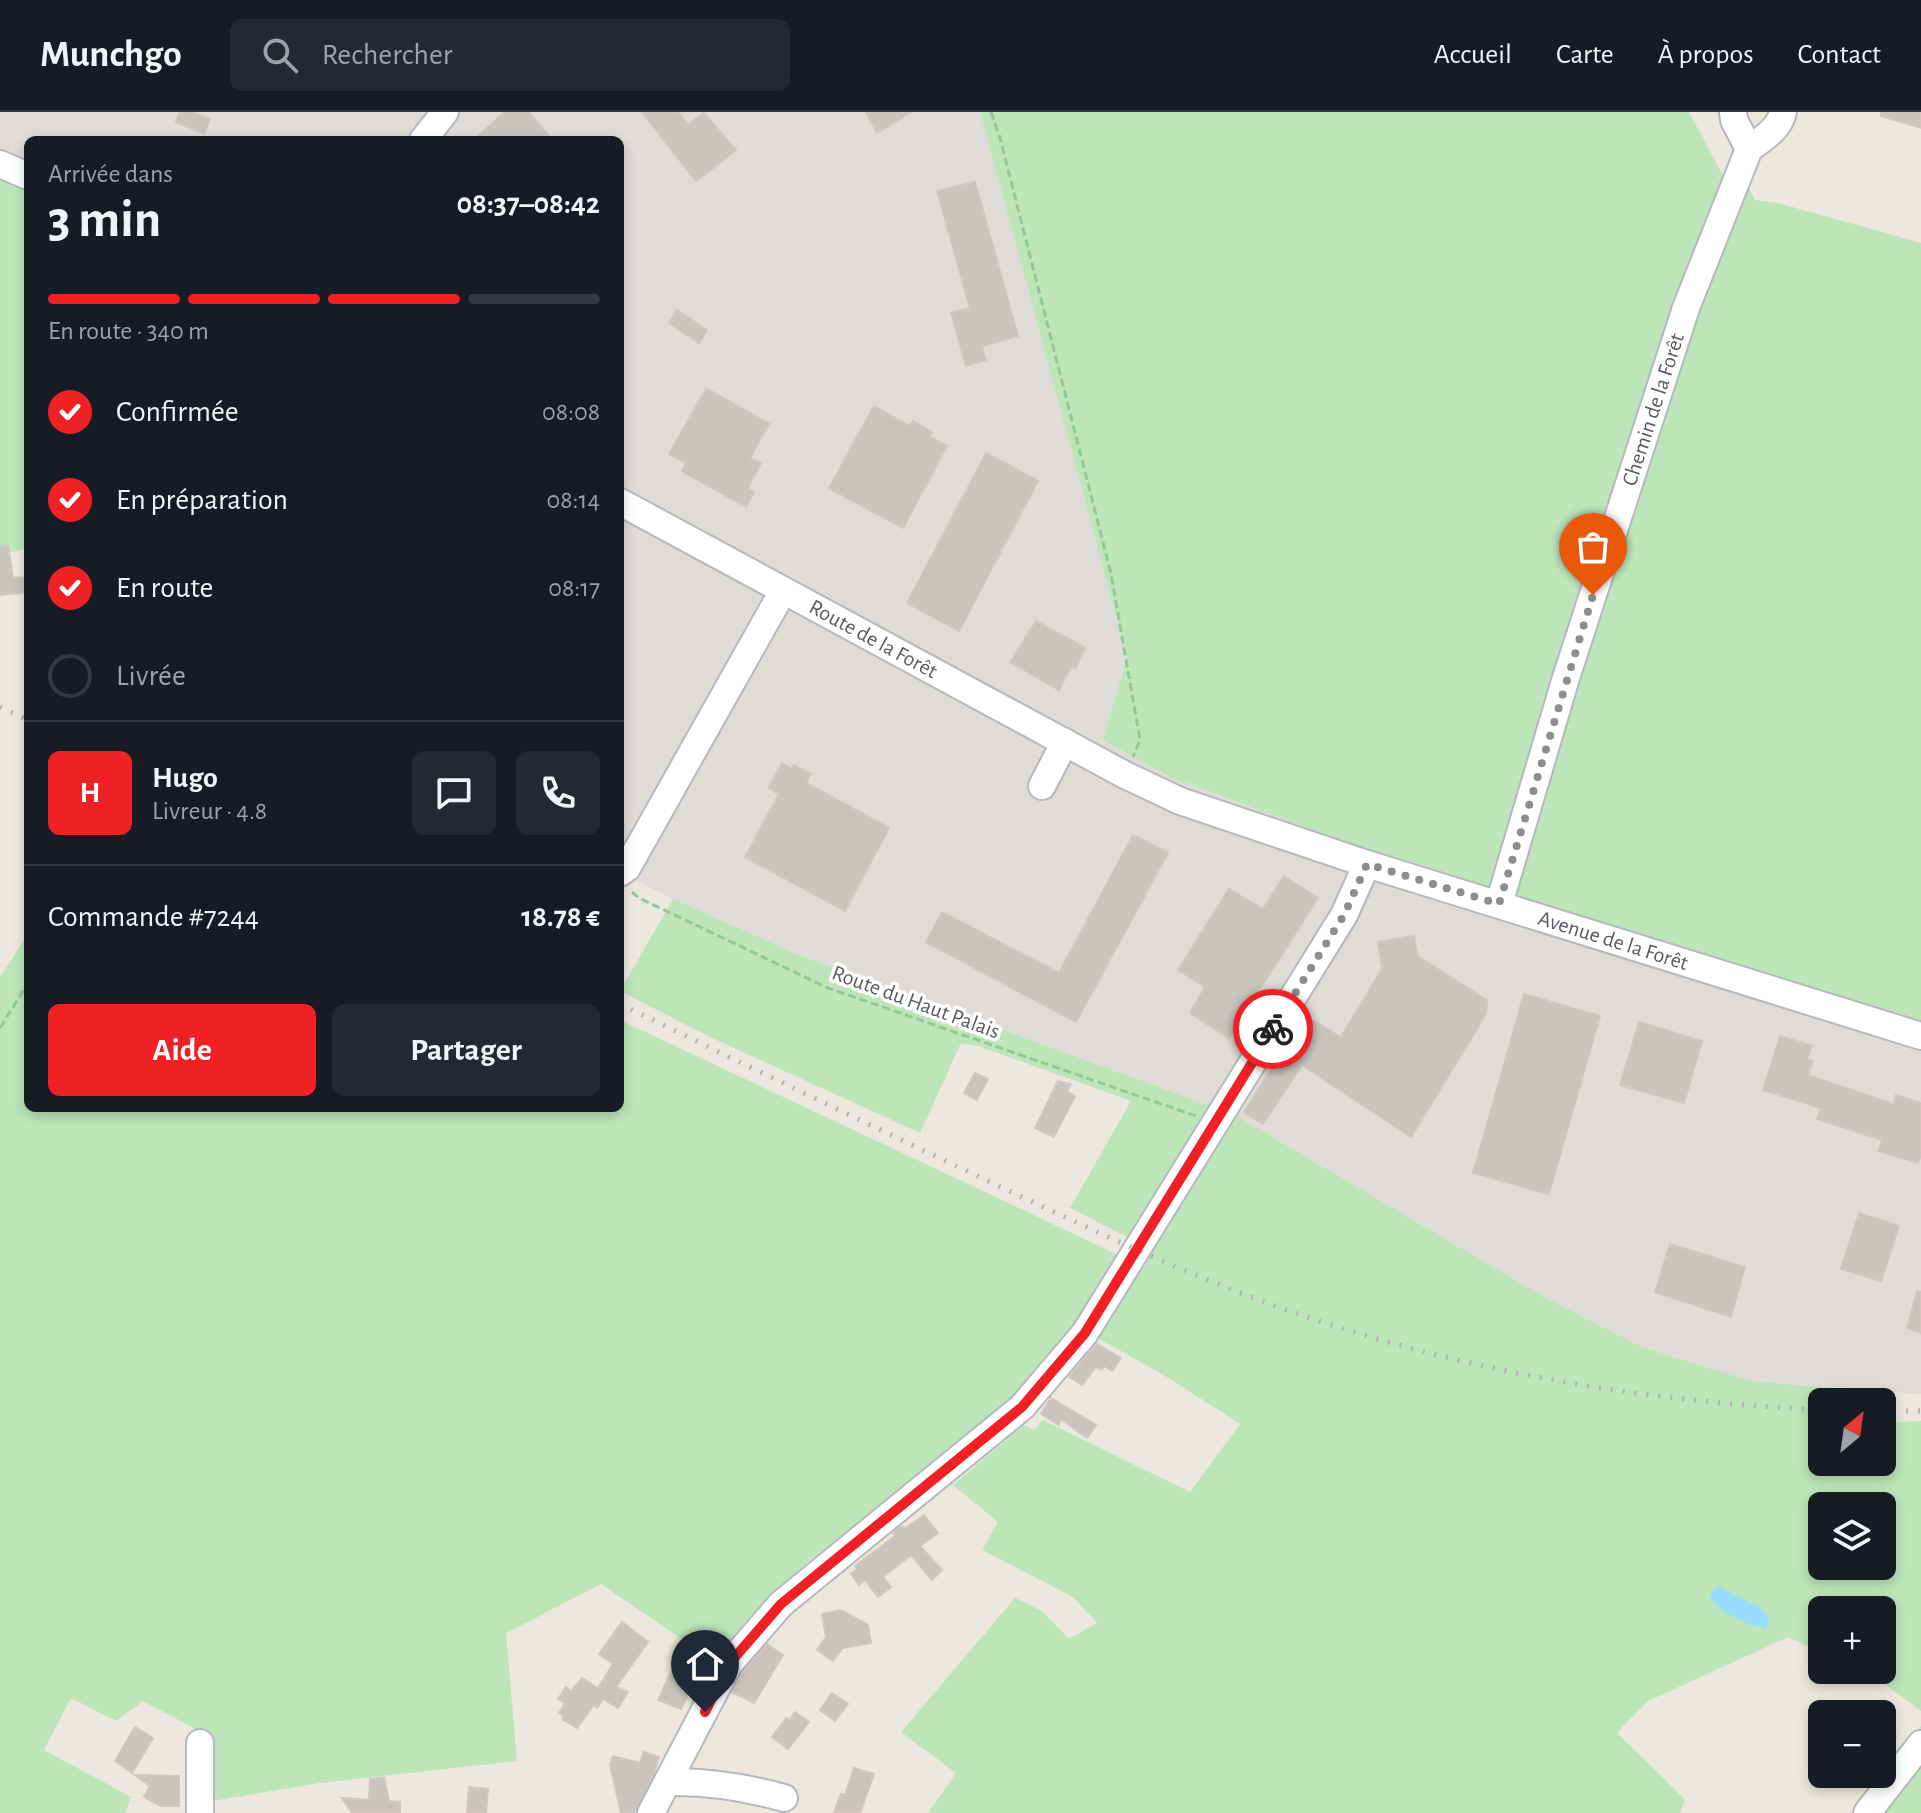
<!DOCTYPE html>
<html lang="fr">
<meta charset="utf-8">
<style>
:root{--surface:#171b24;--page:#242831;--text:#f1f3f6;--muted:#9ea1a6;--line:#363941;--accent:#ef2125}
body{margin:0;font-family:"Alegreya Sans",sans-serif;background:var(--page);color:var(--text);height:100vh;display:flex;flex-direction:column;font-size:30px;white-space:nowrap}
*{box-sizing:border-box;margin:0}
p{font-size:26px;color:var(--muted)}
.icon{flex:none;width:44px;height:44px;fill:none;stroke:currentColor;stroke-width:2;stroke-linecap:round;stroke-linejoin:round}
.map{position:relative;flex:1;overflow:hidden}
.panel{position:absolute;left:24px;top:24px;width:600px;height:976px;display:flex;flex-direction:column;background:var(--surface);border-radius:12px;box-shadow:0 4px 12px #0003}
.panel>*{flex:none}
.needle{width:52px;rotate:29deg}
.controls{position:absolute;left:1808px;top:1276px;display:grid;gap:16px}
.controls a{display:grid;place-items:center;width:88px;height:88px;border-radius:12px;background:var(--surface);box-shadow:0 4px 12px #0003;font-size:40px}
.pin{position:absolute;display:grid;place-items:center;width:68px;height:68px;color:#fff;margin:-82px -34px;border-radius:50% 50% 50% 0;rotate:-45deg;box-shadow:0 0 8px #0007}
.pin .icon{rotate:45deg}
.courier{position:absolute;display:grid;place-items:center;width:80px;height:80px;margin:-40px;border:6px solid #ef2125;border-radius:50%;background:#fff;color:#222;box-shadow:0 2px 10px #0007}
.overview em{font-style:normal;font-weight:700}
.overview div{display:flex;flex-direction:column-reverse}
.overview{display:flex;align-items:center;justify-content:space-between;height:136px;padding:0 24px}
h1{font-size:52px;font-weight:700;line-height:60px}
.bar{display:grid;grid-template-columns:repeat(4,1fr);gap:12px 8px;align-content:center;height:96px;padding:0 24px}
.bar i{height:10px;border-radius:6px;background:var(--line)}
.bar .active{background:var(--accent)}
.bar p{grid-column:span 4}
.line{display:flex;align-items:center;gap:20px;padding:0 24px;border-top:2px solid var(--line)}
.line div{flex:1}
.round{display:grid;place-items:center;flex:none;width:84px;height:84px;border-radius:12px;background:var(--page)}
ol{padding:0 24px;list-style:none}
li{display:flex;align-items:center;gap:24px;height:88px}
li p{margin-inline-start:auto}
li .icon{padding:8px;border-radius:50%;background:var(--accent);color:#fff;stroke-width:4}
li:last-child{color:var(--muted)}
li i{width:44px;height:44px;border:4px solid var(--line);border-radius:50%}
.primary-button{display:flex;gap:16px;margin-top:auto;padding:16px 24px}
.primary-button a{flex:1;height:92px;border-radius:12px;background:var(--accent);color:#fff;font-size:32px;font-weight:700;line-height:92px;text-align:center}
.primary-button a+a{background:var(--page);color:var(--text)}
header{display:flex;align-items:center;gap:48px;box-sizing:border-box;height:112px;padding:0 40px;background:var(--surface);border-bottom:2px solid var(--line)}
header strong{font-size:38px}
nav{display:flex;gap:44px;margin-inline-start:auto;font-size:28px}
.search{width:560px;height:72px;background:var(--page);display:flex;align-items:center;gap:20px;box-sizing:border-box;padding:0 28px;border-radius:12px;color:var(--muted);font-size:30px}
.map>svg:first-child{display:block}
.industrial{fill:#dfdbd6}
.green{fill:#bde5b9;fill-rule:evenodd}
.water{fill:#9bddff}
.building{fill:#c9c4be;stroke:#d0c8bd;stroke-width:2}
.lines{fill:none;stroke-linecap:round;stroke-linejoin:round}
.minor-casing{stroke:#b5b8bd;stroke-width:30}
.path{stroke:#92c79b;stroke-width:3;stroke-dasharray:8 4;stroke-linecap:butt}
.minor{stroke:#fff;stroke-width:26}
.rail{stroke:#b1b2b2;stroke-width:5;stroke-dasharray:2 10;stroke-linecap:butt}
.done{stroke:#8c8d8d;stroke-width:8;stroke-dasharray:0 14.4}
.route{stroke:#ef2125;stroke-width:10}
.labels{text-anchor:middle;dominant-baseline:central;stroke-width:7;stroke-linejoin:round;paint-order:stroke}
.street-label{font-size:22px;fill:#585c61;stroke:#fff}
</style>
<header>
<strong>Munchgo</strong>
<div class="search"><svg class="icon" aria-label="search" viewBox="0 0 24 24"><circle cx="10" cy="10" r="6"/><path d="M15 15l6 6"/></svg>Rechercher</div>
<nav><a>Accueil</a><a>Carte</a><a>À propos</a><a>Contact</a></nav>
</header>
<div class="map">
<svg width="1921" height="1701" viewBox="0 0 1921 1701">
<rect width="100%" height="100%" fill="#ece8de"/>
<!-- industrial -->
<polygon class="industrial" points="0,0 980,0 1127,545 1103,628 1170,665 1357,734 1921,912 1921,1282 1751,1269 1642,1235 1542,1184 1235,1003 801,844 673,787 620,761 620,28 28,28 28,77 0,61"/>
<!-- green -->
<g class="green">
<polygon points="980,0 1689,0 1722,62 1748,73 1755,88 1778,91 1921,131 1921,912 1357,734 1170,665 1103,628 1127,545"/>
<polygon points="0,62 28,77 28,436 0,443"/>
<path d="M673 787 801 844 1235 1003 1542 1184 1642 1235 1751 1269 1886 1280 1894 1310 1921 1309V1599L1882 1570 1857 1558H1882V1498H1822V1541L1788 1525 1648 1589 1617 1621 1685 1687 1680 1701H928L956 1661 901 1620 1015 1486 1042 1499 1069 1527 1097 1511 1073 1485 982 1438 998 1410 953 1373 1024 1313 1034 1318 1043 1308 1190 1380 1240 1312 1167 1265 1078 1215 1038 1267 905 1378 902 1375 803 1454 759 1497 717 1551 601 1472 506 1521 517 1649 320 1671 206 1690 205 1622 143 1589 116 1609 71 1586 44 1638 131 1685 125 1701H0V865L28 822V996H620V908L1144 1155 1153 1138 1070 1096 1131 989 981 935 961 931 920 1021 710 925 620 879ZM1822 1290H1882V1350H1822ZM1822 1394H1882V1454H1822Z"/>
<polygon points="1921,1614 1921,1701 1855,1701"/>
</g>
<!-- water -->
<path class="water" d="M1720 1475 1760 1495 1769 1505 1766 1517C1744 1511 1725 1504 1710 1486L1714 1476Z"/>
<!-- building -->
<g class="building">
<polygon points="180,0 193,0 210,7 204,22 176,10"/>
<polygon points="505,0 528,0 553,28 473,28"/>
<polygon points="642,0 678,0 688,13 704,1 736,38 696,69"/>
<polygon points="866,0 911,0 877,21"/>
<polygon points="1881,0 1921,0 1921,16 1881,4"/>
<polygon points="975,70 1018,224 982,234 986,248 966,254 951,201 970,196 937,79"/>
<polygon points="677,198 707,218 699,231 669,211"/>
<polygon points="706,276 769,312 750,346 761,351 748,376 754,380 746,395 682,359 686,351 669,342"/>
<polygon points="874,294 910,314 913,309 932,320 929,324 947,334 903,416 829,376"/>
<polygon points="986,341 1038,369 959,519 907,491"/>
<polygon points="8,433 13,466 28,465 28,480 0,483 0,434"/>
<polygon points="1036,509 1085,536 1075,557 1071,555 1059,578 1010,550"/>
<polygon points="782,651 792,657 794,653 811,662 806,671 889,716 845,799 745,745 779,682 769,676"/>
<polygon points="1133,723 1168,741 1076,910 926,830 942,800 1059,861"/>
<polygon points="1284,764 1318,786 1229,926 1190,901 1205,875 1178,858 1229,777 1263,797"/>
<polygon points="1414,824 1417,843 1422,847 1487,888 1486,902 1411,1025 1302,953 1263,1012 1244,1000 1305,904 1341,925 1382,857 1378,830"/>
<polygon points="1524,882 1600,904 1549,1082 1473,1061"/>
<polygon points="1639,910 1702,929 1684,991 1620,973"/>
<polygon points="1780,924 1812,934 1807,947 1813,949 1808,963 1893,992 1896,983 1921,991 1921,1042 1918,1051 1878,1039 1882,1028 1817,1007 1821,996 1763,978"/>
<polygon points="975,961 988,967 977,988 964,981"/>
<polygon points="1058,969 1071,972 1067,980 1075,984 1054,1025 1035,1016"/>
<polygon points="1859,1101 1899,1114 1881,1169 1841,1157"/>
<polygon points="1670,1132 1745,1155 1731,1205 1655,1180"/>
<polygon points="1917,1179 1921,1180 1921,1221 1907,1216"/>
<polygon points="1097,1232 1121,1246 1112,1259 1104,1254 1102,1258 1096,1255 1082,1273 1069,1265"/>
<polygon points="1051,1286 1096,1313 1087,1326 1061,1307 1059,1313 1041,1302"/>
<polygon points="924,1403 938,1421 920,1434 942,1458 932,1468 911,1443 883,1465 891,1475 878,1485 865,1468 859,1473 851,1462 857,1457 855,1454 895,1424 893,1421 902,1414 904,1417"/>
<polygon points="841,1498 868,1513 871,1531 843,1536 833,1549 817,1538 826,1525 822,1502"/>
<polygon points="622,1510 648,1530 616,1575 628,1580 618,1596 603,1587 597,1596 594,1593 577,1616 562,1607 564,1604 559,1601 565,1591 558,1587 566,1575 571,1579 582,1566 598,1576 613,1552 599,1542"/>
<polygon points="767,1532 783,1543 754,1591 732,1580 742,1561"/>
<polygon points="671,1560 693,1572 681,1597 658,1588"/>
<polygon points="832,1581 848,1592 835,1609 820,1598"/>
<polygon points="795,1600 809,1610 788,1637 772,1625 786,1606 790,1608"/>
<polygon points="135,1615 153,1626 132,1661 115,1649"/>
<polygon points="644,1640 659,1645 654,1661 635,1701 621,1701 610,1653 613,1644 640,1651"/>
<polygon points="854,1656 874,1662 860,1701 834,1701 841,1682 845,1683"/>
<polygon points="135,1663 179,1664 179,1694 161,1694 144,1685 150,1674"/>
<polygon points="384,1665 389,1689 400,1690 400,1701 352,1701 342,1686 369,1688 370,1667"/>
<polygon points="469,1675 488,1677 486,1701 467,1701"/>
</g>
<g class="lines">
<defs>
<g id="minor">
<polyline points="1733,0 1734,8 1749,37"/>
<polyline points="423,28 445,0"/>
<polyline points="0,52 28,64"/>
<path id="s1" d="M620 390 1125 663 1180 689 1367 752 1921 924"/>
<polyline points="1042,674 1065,630"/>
<polyline points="620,761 627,756 783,479"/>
<path id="s2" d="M1499 792 1565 569 1686 196 1749 37C1762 27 1779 18 1783 0"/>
<path d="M668 1670C709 1669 745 1675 784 1686"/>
<polyline points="200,1701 200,1631"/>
<polyline points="651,1701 729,1552 781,1492 1022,1295 1085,1221 1344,803 1367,752"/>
<polyline points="1867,1701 1921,1632"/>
</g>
</defs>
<!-- minor casing -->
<use href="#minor" class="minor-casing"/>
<!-- path -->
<g class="path">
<polyline points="991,0 1000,26 1111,462 1140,628 1133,645"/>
<polyline points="632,780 639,786 828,876 1196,1004"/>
<polyline points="0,916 28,871"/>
</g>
<!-- minor -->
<use href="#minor" class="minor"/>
<!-- rail -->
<g class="rail">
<polyline points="0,595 28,608"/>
<path d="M620 892C748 954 875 1016 1003 1076 1114 1128 1224 1180 1341 1216 1497 1265 1659 1290 1822 1298"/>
<polyline points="1882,1299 1921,1299"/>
</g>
</g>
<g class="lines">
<!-- done -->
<polyline class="done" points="1273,917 1344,803 1367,752 1499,792 1593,483"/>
<!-- route -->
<polyline class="route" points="705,1600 729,1552 781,1492 1022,1295 1085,1221 1273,917"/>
</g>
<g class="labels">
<!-- street labels -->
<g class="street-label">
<text stroke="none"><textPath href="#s2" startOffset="518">Chemin de la Forêt</textPath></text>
<text stroke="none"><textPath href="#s1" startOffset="288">Route de la Forêt</textPath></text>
<text stroke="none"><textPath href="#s1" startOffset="1090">Avenue de la Forêt</textPath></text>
<text transform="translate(916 890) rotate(20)">Route du Haut Palais</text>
</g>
</g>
</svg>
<div class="controls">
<a><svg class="needle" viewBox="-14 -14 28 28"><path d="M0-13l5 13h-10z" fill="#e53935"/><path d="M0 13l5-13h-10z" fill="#9ea1a6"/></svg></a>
<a><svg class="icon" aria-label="layers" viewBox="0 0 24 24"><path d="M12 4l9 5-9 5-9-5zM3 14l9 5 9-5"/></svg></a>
<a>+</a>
<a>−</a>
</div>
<div class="pin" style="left:1593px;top:483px;background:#ea580c"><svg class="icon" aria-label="bag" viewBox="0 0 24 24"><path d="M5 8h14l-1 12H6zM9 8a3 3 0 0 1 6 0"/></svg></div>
<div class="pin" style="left:705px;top:1600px;background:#1f2937"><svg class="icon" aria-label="home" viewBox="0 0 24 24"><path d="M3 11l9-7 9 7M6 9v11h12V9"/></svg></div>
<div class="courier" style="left:1273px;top:917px"><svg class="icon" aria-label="bike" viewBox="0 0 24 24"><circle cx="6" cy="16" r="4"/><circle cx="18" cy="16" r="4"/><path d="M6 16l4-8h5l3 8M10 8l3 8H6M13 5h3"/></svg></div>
<section class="panel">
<div class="overview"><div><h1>3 min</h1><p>Arrivée dans</p></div><em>08:37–08:42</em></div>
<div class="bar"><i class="active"></i><i class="active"></i><i class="active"></i><i></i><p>En route · 340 m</p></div>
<ol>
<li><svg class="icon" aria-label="check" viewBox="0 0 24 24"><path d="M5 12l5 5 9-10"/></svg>Confirmée<p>08:08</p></li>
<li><svg class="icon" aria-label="check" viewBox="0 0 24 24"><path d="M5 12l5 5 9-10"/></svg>En préparation<p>08:14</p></li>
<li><svg class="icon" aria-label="check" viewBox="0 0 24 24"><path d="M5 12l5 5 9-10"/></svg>En route<p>08:17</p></li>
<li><i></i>Livrée</li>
</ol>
<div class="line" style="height:144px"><b class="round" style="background:var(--accent);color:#fff">H</b><div><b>Hugo</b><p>Livreur · 4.8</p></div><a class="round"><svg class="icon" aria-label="chat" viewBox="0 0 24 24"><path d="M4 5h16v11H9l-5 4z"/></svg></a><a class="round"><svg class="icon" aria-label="phone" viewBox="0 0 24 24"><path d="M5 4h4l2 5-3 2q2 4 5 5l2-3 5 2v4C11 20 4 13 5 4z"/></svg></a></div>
<div class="line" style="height:104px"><div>Commande #7244</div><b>18.78 €</b></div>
<div class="primary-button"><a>Aide</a><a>Partager</a></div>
</section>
</div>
